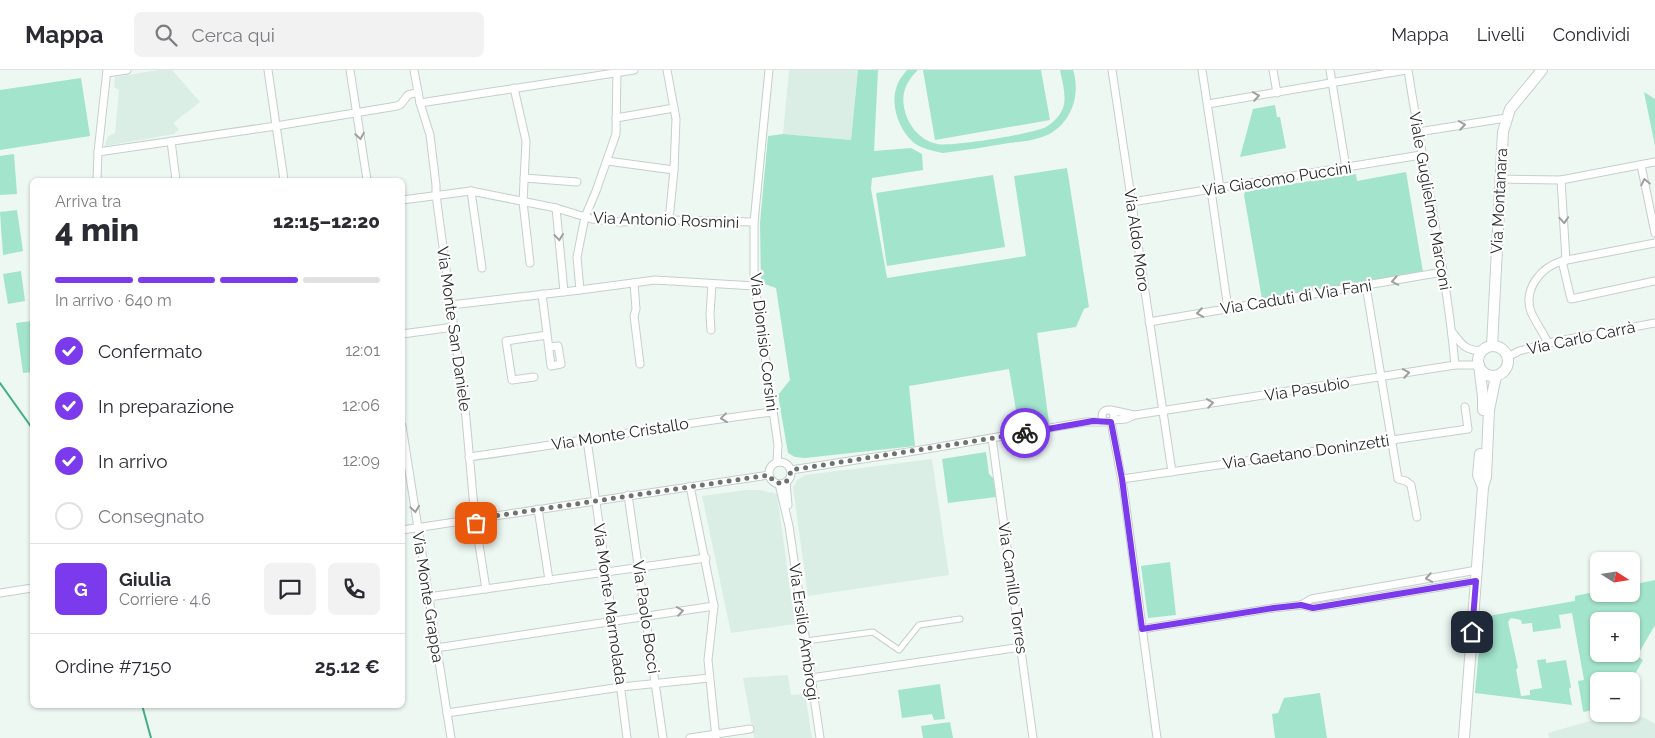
<!DOCTYPE html>
<html lang="it">
<meta charset="utf-8">
<style>
:root{--surface:#fff;--page:#f2f2f3;--text:#2b2b33;--muted:#7c7c81;--line:#e1e1e2;--accent:#7c3aed}
body{margin:0;font-family:Raleway,sans-serif;background:var(--page);color:var(--text);height:100vh;display:flex;flex-direction:column;font-size:19px;white-space:nowrap}
*{box-sizing:border-box;margin:0}
p{font-size:16px;color:var(--muted)}
.icon{flex:none;width:28px;height:28px;fill:none;stroke:currentColor;stroke-width:2;stroke-linecap:round;stroke-linejoin:round}
.map{position:relative;flex:1;overflow:hidden}
.panel{position:absolute;left:30px;top:108px;width:375px;height:530px;display:flex;flex-direction:column;background:var(--surface);border-radius:8px;box-shadow:0 1px 4px #0004}
.panel>*{flex:none}
.needle{width:32px;rotate:102deg}
.controls{position:absolute;left:1590px;top:482px;display:grid;gap:10px}
.controls a{display:grid;place-items:center;width:50px;height:50px;border-radius:8px;background:var(--surface);box-shadow:0 1px 4px #0004;font-size:25px}
.pin{position:absolute;display:grid;place-items:center;width:42px;height:42px;color:#fff;margin:-21px;border-radius:10px;box-shadow:0 2px 8px #0006}
.courier{position:absolute;display:grid;place-items:center;width:50px;height:50px;margin:-25px;border:4px solid #7c3aed;border-radius:50%;background:#fff;color:#222;box-shadow:0 1px 6px #0007}
.headline em{font-style:normal;font-weight:800}
.headline div{display:flex;flex-direction:column-reverse}
.headline{display:flex;align-items:center;justify-content:space-between;height:85px;padding:0 25px}
h1{font-size:32px;font-weight:800;line-height:38px}
.bar{display:grid;grid-template-columns:repeat(4,1fr);gap:8px 5px;align-content:center;height:60px;padding:0 25px}
.bar i{height:6px;border-radius:4px;background:var(--line)}
.bar .current{background:var(--accent)}
.bar p{grid-column:span 4}
.line{display:flex;align-items:center;gap:12px;padding:0 25px;border-top:1px solid var(--line)}
.line div{flex:1}
.round{display:grid;place-items:center;flex:none;width:52px;height:52px;border-radius:8px;background:var(--page)}
ol{padding:0 25px;list-style:none}
li{display:flex;align-items:center;gap:15px;height:55px}
li p{margin-inline-start:auto}
li .icon{padding:5px;border-radius:50%;background:var(--accent);color:#fff;stroke-width:4}
li:last-child{color:var(--muted)}
li i{width:28px;height:28px;border:2px solid var(--line);border-radius:50%}
header{display:flex;align-items:center;gap:30px;box-sizing:border-box;height:70px;padding:0 25px;background:var(--surface);border-bottom:1px solid var(--line)}
header strong{font-size:24px}
nav{display:flex;gap:28px;margin-inline-start:auto;font-size:18px}
.search{width:350px;height:45px;background:var(--page);display:flex;align-items:center;gap:12px;box-sizing:border-box;padding:0 18px;border-radius:8px;color:var(--muted);font-size:19px}
.map>svg:first-child{display:block}
.built{fill:#daeee6}
.green{fill:#a3e4cc;fill-rule:evenodd}
.lines{fill:none;stroke-linecap:round;stroke-linejoin:round}
.stream{stroke:#43ac8b;stroke-width:2}
.pedestrian-casing{stroke:#c5cfcb;stroke-width:7}
.minor-casing{stroke:#c5cfcb;stroke-width:9}
.secondary-casing{stroke:#c5cfcb;stroke-width:12}
.pedestrian{stroke:#fff;stroke-width:5}
.minor{stroke:#fff;stroke-width:7}
.secondary{stroke:#fff;stroke-width:10}
.oneway{stroke:#9ea0a0}
.done{stroke:#6d7371;stroke-width:5;stroke-dasharray:0 9}
.route{stroke:#7c3aed;stroke-width:6}
.labels{text-anchor:middle;dominant-baseline:central;stroke-width:4.5;stroke-linejoin:round;paint-order:stroke}
.street-label{font-size:16px;fill:#282c2b;stroke:#fff}
</style>
<header>
<strong>Mappa</strong>
<div class="search"><svg class="icon" aria-label="search" viewBox="0 0 24 24"><circle cx="10" cy="10" r="6"/><path d="M15 15l6 6"/></svg>Cerca qui</div>
<nav><a>Mappa</a><a>Livelli</a><a>Condividi</a></nav>
</header>
<div class="map">
<svg width="1655" height="668" viewBox="0 0 1655 668">
<rect width="100%" height="100%" fill="#edf8f3"/>
<!-- built -->
<g class="built">
<polygon points="158,0 172,0 200,32 173,53 179,59 174,64 105,76 107,67 115,63 119,20 114,17 115,7"/>
<polygon points="789,0 858,0 851,70 783,64"/>
<polygon points="932,389 949,505 808,526 794,425 793,417 797,410 805,405"/>
<polygon points="746,420 760,420 777,424 795,554 731,563 702,426"/>
<polygon points="788,605 791,625 805,624 812,668 754,668 743,608"/>
<polygon points="1614,644 1631,644 1645,648 1655,654 1655,668 1549,668 1548,663"/>
</g>
<!-- green -->
<g class="green">
<polygon points="858,0 878,0 874,81 911,78 922,84 923,100 872,108 871,119 887,208 1026,186 1014,106 1067,98 1089,237 1084,239 1076,257 1037,263 1049,353 1019,358 1009,299 909,316 915,376 805,388 795,387 788,383 778,325 790,310 776,218 761,213 760,153 768,66 783,64 851,70"/>
<path d="M907 0H918C908 9 901 22 904 37 907 54 919 70 937 74 952 77 1032 64 1046 57 1053 53 1060 46 1063 38 1067 26 1062 11 1060 0H1073C1082 27 1069 60 1039 68 1030 71 1019 72 1009 73 987 77 965 80 943 83 934 81 922 79 914 73 898 59 889 33 898 13 900 8 904 4 907 0Z"/>
<polygon points="923,0 1041,0 1050,50 935,70"/>
<polygon points="81,8 90,66 0,80 0,20"/>
<polygon points="1644,22 1655,29 1655,76"/>
<polygon points="1275,35 1277,47 1280,47 1286,78 1240,87 1253,39"/>
<polygon points="14,84 17,124 0,125 0,86"/>
<polygon points="1406,102 1423,202 1262,229 1244,125 1245,121 1356,104 1357,111"/>
<polygon points="993,105 1005,177 887,196 876,123"/>
<polygon points="17,140 23,181 3,185 0,142"/>
<polygon points="21,201 25,231 8,234 3,204"/>
<polygon points="31,243 32,243 32,302 23,303 16,253 32,251"/>
<polygon points="986,382 989,404 993,408 996,427 948,433 942,389"/>
<polygon points="1170,492 1176,545 1148,548 1141,496"/>
<path d="M1655 510V555L1637 586 1643 590 1631 611H1599V638L1584 642 1583 641 1578 611 1584 610 1572 543 1559 545 1561 558 1533 562 1532 553 1522 554 1521 550 1511 548 1508 552 1518 598 1516 599 1521 626 1530 625V620L1542 618 1537 590 1546 589V593L1566 590 1571 617 1569 619 1572 635 1475 623 1482 547 1575 531V526L1599 521V524H1631V515ZM1599 551H1631V584H1599Z"/>
<polygon points="940,614 945,649 934,650 932,644 902,648 898,620"/>
<polygon points="1320,623 1327,668 1275,668 1272,644 1278,643 1284,628"/>
<polygon points="950,652 953,668 923,668 921,656"/>
</g>
<g class="lines">
<!-- stream -->
<g class="stream">
<polyline points="0,313 32,358"/>
<polyline points="142,635 151,668"/>
</g>
<defs>
<polyline id="pedestrian" points="806,571 873,562 899,580 919,555 960,549"/>
<g id="minor">
<polyline points="268,0 284,110"/>
<polyline points="350,0 367,110"/>
<polyline points="414,0 420,33 430,65 436,115 436,125 466,348 475,449 486,519"/>
<polyline points="667,0 676,49 674,100 669,150"/>
<polyline points="769,0 754,152 754,209 778,375 777,392"/>
<polyline points="1112,0 1172,402"/>
<polyline points="1202,0 1220,118"/>
<polyline points="1273,0 1277,23"/>
<polyline points="1330,0 1346,98"/>
<path d="M1408 0C1423 98 1446 196 1455 295"/>
<polyline points="107,3 127,0"/>
<polyline points="514,18 526,71 523,132 530,193"/>
<polyline points="420,33 634,0"/>
<polyline points="1208,34 1406,0"/>
<polyline points="616,48 674,38"/>
<polyline points="1418,62 1506,48"/>
<polyline points="171,71 176,110"/>
<polyline points="98,82 276,56 397,36 401,34 408,25 418,22"/>
<polyline points="607,91 674,100"/>
<polyline points="1641,95 1655,163"/>
<polyline points="524,108 577,112"/>
<polyline points="1501,109 1561,110 1655,92"/>
<polyline points="97,110 98,82 107,0"/>
<polyline points="1561,110 1566,190"/>
<polyline points="1211,120 1228,239"/>
<polyline points="471,121 482,198"/>
<polyline points="402,130 471,121 556,138 592,149 620,152 669,150 754,152"/>
<polyline points="1132,132 1421,85"/>
<polyline points="556,138 564,222"/>
<polyline points="1562,191 1571,229 1655,211"/>
<polyline points="634,213 636,239 634,246 640,294"/>
<polyline points="1366,216 1398,409 1406,411 1411,415 1417,447"/>
<polyline points="580,220 577,187 585,147 596,121 616,64 617,0"/>
<polyline points="542,224 551,296 561,294 558,276 549,277"/>
<polyline points="451,235 580,220 655,210 755,216"/>
<polyline points="1149,252 1443,202"/>
<polyline points="711,260 710,244 712,214"/>
<path d="M1453 263C1463 276 1465 280 1482 281"/>
<polyline points="402,264 454,257"/>
<path d="M1548 273C1543 262 1536 253 1531 242 1523 219 1541 197 1562 191L1655 173"/>
<polyline points="1508,287 1519,281 1548,273 1655,253"/>
<polyline points="534,307 512,310 506,271 547,265"/>
<circle cx="1108" cy="346" r="6"/>
<polyline points="1111,340 1134,345"/>
<polyline points="1113,350 1126,349 1135,345 1455,295 1479,295"/>
<polyline points="1111,352 1124,422 1157,668"/>
<polyline points="402,356 451,668"/>
<polyline points="992,368 1033,668"/>
<polyline points="587,370 606,502 627,668"/>
<path d="M469 387C570 373 671 355 772 342"/>
<circle cx="780" cy="403" r="11"/>
<polyline points="791,400 921,380 1085,352 1105,352"/>
<polyline points="1122,409 1468,359 1465,337"/>
<polyline points="786,412 788,435"/>
<polyline points="779,414 789,456 820,668"/>
<polyline points="690,416 714,536 708,590 716,668"/>
<polyline points="628,425 663,668"/>
<polyline points="538,439 549,510"/>
<polyline points="402,460 769,405"/>
<polyline points="0,523 32,518"/>
<polyline points="428,527 706,488"/>
<polyline points="1301,535 1311,529 1477,500"/>
<polyline points="1142,559 1274,538 1301,535 1313,538 1476,511"/>
<polyline points="436,578 714,536"/>
<polyline points="811,608 1021,577"/>
<polyline points="447,643 621,617 709,608"/>
<polyline points="690,668 750,659"/>
</g>
<g id="secondary">
<circle cx="1493" cy="291" r="15"/>
<polyline points="1492,276 1503,62 1510,39 1542,0"/>
<polyline points="1479,295 1483,327 1483,340"/>
<polyline points="1480,384 1478,405 1483,417"/>
<polyline points="1464,668 1483,417 1486,407 1489,340 1496,306"/>
</g>
</defs>
<!-- pedestrian casing -->
<use href="#pedestrian" class="pedestrian-casing"/>
<!-- minor casing -->
<use href="#minor" class="minor-casing"/>
<!-- secondary casing -->
<use href="#secondary" class="secondary-casing"/>
<!-- pedestrian -->
<use href="#pedestrian" class="pedestrian"/>
<!-- minor -->
<use href="#minor" class="minor"/>
<!-- secondary -->
<use href="#secondary" class="secondary"/>
</g>
<!-- one-way arrows -->
<defs><path id="oneway-chevron" d="M-2-3.5L2.5 0L-2 3.5" fill="none" stroke-width="1.6" stroke-linecap="round" stroke-linejoin="round" transform="scale(1.25)"/></defs>
<g class="oneway">
<use href="#oneway-chevron" transform="translate(1256 26) rotate(-9)"/>
<use href="#oneway-chevron" transform="translate(1462 55) rotate(-9)"/>
<use href="#oneway-chevron" transform="translate(360 66) rotate(81)"/>
<use href="#oneway-chevron" transform="translate(1645 112) rotate(-102)"/>
<use href="#oneway-chevron" transform="translate(1564 150) rotate(86)"/>
<use href="#oneway-chevron" transform="translate(559 167) rotate(84)"/>
<use href="#oneway-chevron" transform="translate(1395 211) rotate(169)"/>
<use href="#oneway-chevron" transform="translate(1200 243) rotate(171)"/>
<use href="#oneway-chevron" transform="translate(1406 303) rotate(-10)"/>
<use href="#oneway-chevron" transform="translate(1210 333) rotate(-9)"/>
<use href="#oneway-chevron" transform="translate(724 348) rotate(173)"/>
<use href="#oneway-chevron" transform="translate(415 439) rotate(82)"/>
<use href="#oneway-chevron" transform="translate(1429 508) rotate(170)"/>
<use href="#oneway-chevron" transform="translate(680 541) rotate(-9)"/>
</g>
<g class="lines">
<!-- done -->
<polyline class="done" points="476,453 475,449 769,405 774,412 783,414 789,409 791,400 1025,363"/>
<!-- route -->
<polyline class="route" points="1025,363 1093,351 1111,352 1122,409 1142,559 1274,538 1301,535 1313,538 1476,511 1472,562"/>
</g>
<g class="labels">
<!-- street labels -->
<g class="street-label">
<text transform="translate(1277 109) rotate(-9)">Via Giacomo Puccini</text>
<text transform="translate(1430 131) rotate(80)">Viale Guglielmo Marconi</text>
<text transform="translate(1499 131) rotate(-87)">Via Montanara</text>
<text transform="translate(666 150) rotate(2)">Via Antonio Rosmini</text>
<text transform="translate(1137 170) rotate(82)">Via Aldo Moro</text>
<text transform="translate(1296 227) rotate(-9)">Via Caduti di Via Fani</text>
<text transform="translate(454 259) rotate(82)">Via Monte San Daniele</text>
<text transform="translate(1581 268) rotate(-12)">Via Carlo Carrà</text>
<text transform="translate(764 272) rotate(83)">Via Dionisio Corsini</text>
<text transform="translate(1307 319) rotate(-9)">Via Pasubio</text>
<text transform="translate(620 364) rotate(-9)">Via Monte Cristallo</text>
<text transform="translate(1306 382) rotate(-8)">Via Gaetano Doninzetti</text>
<text transform="translate(1013 518) rotate(82)">Via Camillo Torres</text>
<text transform="translate(428 527) rotate(81)">Via Monte Grappa</text>
<text transform="translate(610 534) rotate(82)">Via Monte Marmolada</text>
<text transform="translate(646 547) rotate(82)">Via Paolo Bocci</text>
<text transform="translate(804 562) rotate(82)">Via Ersilio Ambrogi</text>
</g>
</g>
</svg>
<div class="controls">
<a><svg class="needle" viewBox="-14 -14 28 28"><path d="M0-13l5 13h-10z" fill="#e53935"/><path d="M0 13l5-13h-10z" fill="#7c7c81"/></svg></a>
<a>+</a>
<a>−</a>
</div>
<div class="pin" style="left:476px;top:453px;background:#ea580c"><svg class="icon" aria-label="bag" viewBox="0 0 24 24"><path d="M5 8h14l-1 12H6zM9 8a3 3 0 0 1 6 0"/></svg></div>
<div class="pin" style="left:1472px;top:562px;background:#1f2937"><svg class="icon" aria-label="home" viewBox="0 0 24 24"><path d="M3 11l9-7 9 7M6 9v11h12V9"/></svg></div>
<div class="courier" style="left:1025px;top:363px"><svg class="icon" aria-label="bike" viewBox="0 0 24 24"><circle cx="6" cy="16" r="4"/><circle cx="18" cy="16" r="4"/><path d="M6 16l4-8h5l3 8M10 8l3 8H6M13 5h3"/></svg></div>
<section class="panel">
<div class="headline"><div><h1>4 min</h1><p>Arriva tra</p></div><em>12:15–12:20</em></div>
<div class="bar"><i class="current"></i><i class="current"></i><i class="current"></i><i></i><p>In arrivo · 640 m</p></div>
<ol>
<li><svg class="icon" aria-label="check" viewBox="0 0 24 24"><path d="M5 12l5 5 9-10"/></svg>Confermato<p>12:01</p></li>
<li><svg class="icon" aria-label="check" viewBox="0 0 24 24"><path d="M5 12l5 5 9-10"/></svg>In preparazione<p>12:06</p></li>
<li><svg class="icon" aria-label="check" viewBox="0 0 24 24"><path d="M5 12l5 5 9-10"/></svg>In arrivo<p>12:09</p></li>
<li><i></i>Consegnato</li>
</ol>
<div class="line" style="height:90px"><b class="round" style="background:var(--accent);color:#fff">G</b><div><b>Giulia</b><p>Corriere · 4.6</p></div><a class="round"><svg class="icon" aria-label="chat" viewBox="0 0 24 24"><path d="M4 5h16v11H9l-5 4z"/></svg></a><a class="round"><svg class="icon" aria-label="phone" viewBox="0 0 24 24"><path d="M5 4h4l2 5-3 2q2 4 5 5l2-3 5 2v4C11 20 4 13 5 4z"/></svg></a></div>
<div class="line" style="height:65px"><div>Ordine #7150</div><b>25.12 €</b></div>
</section>
</div>
